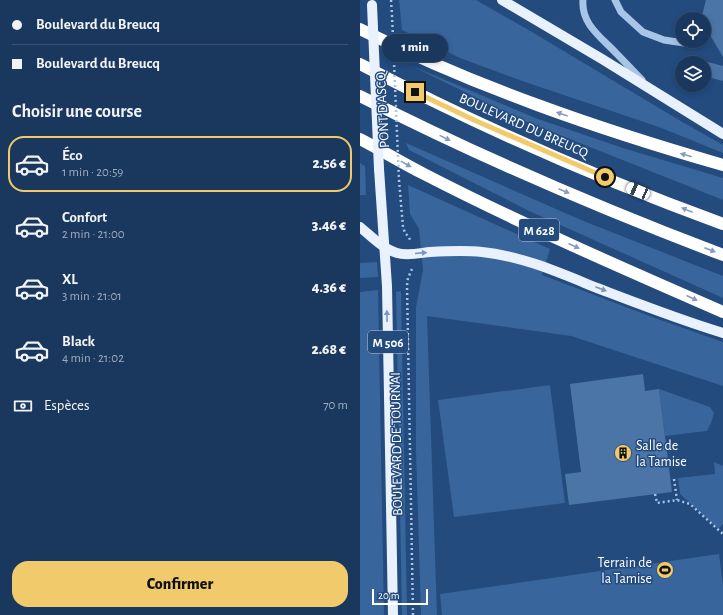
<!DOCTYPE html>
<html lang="fr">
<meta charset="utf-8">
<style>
:root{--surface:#1a385e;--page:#274367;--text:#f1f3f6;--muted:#9facbc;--line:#385273;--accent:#f1ca6c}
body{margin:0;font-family:"Alegreya Sans",sans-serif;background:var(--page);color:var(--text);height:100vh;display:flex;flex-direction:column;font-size:15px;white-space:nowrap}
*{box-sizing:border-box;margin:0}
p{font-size:13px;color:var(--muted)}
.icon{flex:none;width:22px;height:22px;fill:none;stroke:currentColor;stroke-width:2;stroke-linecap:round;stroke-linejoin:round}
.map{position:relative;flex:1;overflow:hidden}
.panel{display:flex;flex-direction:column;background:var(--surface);width:360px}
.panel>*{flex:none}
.top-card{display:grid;align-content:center;height:88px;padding:0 12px;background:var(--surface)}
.tools{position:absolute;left:315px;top:12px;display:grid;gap:8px}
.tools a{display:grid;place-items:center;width:36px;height:36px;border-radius:50%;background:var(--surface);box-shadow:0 2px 6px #0003,0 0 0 1px var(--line);font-size:20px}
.scale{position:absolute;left:12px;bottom:10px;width:56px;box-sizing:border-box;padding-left:4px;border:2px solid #fff;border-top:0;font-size:11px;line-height:14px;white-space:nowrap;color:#fff;-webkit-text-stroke:3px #234b7e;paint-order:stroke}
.end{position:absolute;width:18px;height:18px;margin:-9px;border:5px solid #f1ca6c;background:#111;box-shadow:0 0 0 2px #111}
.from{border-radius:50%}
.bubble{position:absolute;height:28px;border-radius:14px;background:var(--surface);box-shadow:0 2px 6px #0003,0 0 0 1px var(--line);font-size:13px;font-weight:800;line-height:28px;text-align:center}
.car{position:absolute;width:12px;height:24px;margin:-12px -6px;border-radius:5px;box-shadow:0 0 3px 1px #0007;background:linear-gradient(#fff 24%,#345 0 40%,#fff 0 76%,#345 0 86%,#fff 0)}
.top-card b{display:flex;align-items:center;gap:14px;height:38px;font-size:15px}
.top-card b+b{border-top:1px solid var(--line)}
.top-card i{width:10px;height:10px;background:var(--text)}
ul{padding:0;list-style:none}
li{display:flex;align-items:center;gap:12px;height:56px;margin:0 8px 6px;padding:0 4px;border:2px solid transparent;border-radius:16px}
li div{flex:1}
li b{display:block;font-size:15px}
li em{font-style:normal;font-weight:800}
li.selected{border-color:var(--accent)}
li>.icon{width:36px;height:36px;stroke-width:1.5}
h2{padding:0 12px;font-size:18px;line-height:48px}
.pay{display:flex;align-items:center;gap:10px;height:44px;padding:0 12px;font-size:15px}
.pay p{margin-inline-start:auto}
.action{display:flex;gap:8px;margin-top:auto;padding:8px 12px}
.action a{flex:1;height:46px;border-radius:16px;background:var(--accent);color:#111;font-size:16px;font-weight:800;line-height:46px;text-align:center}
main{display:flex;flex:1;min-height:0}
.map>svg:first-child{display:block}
</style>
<main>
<section class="panel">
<div class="top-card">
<b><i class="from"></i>Boulevard du Breucq</b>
<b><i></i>Boulevard du Breucq</b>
</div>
<h2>Choisir une course</h2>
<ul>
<li class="selected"><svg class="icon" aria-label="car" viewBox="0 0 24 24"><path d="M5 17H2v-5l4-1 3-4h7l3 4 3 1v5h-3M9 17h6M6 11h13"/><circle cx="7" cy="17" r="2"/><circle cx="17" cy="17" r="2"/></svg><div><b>Éco</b><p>1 min · 20:59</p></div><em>2.56 €</em></li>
<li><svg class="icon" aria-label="car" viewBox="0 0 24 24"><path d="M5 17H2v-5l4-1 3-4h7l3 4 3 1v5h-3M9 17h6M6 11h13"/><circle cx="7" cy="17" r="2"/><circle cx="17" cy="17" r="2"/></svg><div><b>Confort</b><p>2 min · 21:00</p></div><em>3.46 €</em></li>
<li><svg class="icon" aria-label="car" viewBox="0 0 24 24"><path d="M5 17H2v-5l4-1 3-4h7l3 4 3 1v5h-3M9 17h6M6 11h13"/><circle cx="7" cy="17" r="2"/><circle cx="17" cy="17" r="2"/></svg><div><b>XL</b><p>3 min · 21:01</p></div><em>4.36 €</em></li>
<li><svg class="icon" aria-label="car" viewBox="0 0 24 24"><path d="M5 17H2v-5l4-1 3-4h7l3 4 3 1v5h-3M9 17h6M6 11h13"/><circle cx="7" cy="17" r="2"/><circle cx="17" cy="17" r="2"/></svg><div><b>Black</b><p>4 min · 21:02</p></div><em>2.68 €</em></li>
</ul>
<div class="pay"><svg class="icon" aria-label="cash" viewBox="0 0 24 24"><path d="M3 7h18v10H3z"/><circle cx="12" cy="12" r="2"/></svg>Espèces<p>70 m</p></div>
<div class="action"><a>Confirmer</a></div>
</section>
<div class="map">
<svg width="363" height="615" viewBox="0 0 363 615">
<rect width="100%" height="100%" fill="#234b7e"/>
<!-- green -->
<g fill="#37659c">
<polygon points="39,0 116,0 172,32 324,123 363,145 363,153 299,127 165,82 100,58 42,30"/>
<polygon points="52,66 178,119 263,148 363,178 363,200 157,118"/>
<polygon points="46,143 221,220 363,276 363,298 167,210 49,150"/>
<polygon points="0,163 5,166 6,195 0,195"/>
<polygon points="48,185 190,249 182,275 292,317 363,342 363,386 211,336 67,316 77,615 61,615 56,450 56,307 63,270 59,229 50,214"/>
<polygon points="17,262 18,277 0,278 0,263"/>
<polygon points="18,290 24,615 0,615 0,292"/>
<polygon points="41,291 47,615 42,615 36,292"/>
<polygon points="190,385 205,503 94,517 78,400"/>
<polygon points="299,389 350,407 354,413 351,423 347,431 305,436"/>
<polygon points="354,462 363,466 363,524 358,529 320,494 318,478 355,474"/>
<polygon points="359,554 363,585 363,615 82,615 80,594"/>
</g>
<!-- building -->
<g fill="#4b75a7">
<polygon points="346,0 363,0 363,57 344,25 344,19 341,19"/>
<polygon points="344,61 363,66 363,81 344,76"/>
<polygon points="283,374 285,391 299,389 312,492 209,505 205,474 221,472 210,384"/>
</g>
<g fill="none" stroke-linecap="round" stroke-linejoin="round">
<!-- path -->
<g stroke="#a8c4e6" stroke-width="2.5" stroke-dasharray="2 3" stroke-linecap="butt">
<polyline points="31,0 32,15"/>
<polyline points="39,180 43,227 45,233 49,237 50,240"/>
<polyline points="52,269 48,278 47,285 53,615"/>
<polyline points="314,479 317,500"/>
<polyline points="295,494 297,503 317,500 330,504 363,534"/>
</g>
<!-- minor -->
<g stroke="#a8c4e6" stroke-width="7">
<path d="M223 0C221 24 241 37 256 53 265 62 273 71 282 80"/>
<polyline points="255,0 261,12 283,32 304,40 324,43 337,41"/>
</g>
<!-- major -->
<g stroke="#e9f1fd" stroke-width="10">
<polyline points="142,0 242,59 363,134"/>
<polyline points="19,169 27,286 33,615"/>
<path d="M0 227C11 236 23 249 37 253 47 256 60 253 70 252 87 251 105 250 122 252 162 256 200 273 237 288 279 304 320 320 363 333"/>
</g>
<!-- highway -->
<g stroke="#fff" stroke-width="12">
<path d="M0 29C116 87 238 129 363 165"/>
<path d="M0 64C117 125 239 179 363 224"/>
<path d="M0 96C118 156 239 208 363 255"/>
<path d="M0 139C21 150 42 163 64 174 161 224 262 268 363 312"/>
</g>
<!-- path-bridge -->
<polyline stroke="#a8c4e6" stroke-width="2.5" stroke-dasharray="2 3" stroke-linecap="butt" points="32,15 39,180"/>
<!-- major-bridge -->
<polyline stroke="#e9f1fd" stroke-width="10" points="12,5 19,169"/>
</g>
<!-- one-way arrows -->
<defs><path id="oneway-solid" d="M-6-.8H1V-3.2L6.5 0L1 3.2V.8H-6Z"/></defs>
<g fill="#869cb8">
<use href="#oneway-solid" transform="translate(202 114) rotate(-161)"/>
<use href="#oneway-solid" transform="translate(85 138) rotate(26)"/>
<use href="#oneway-solid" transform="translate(326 155) rotate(-164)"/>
<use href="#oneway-solid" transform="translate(46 164) rotate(29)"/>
<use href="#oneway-solid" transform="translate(204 191) rotate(23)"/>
<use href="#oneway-solid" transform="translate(327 210) rotate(-158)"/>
<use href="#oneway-solid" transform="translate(214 246) rotate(25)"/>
<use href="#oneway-solid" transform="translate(350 250) rotate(21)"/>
<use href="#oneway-solid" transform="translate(332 298) rotate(24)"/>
</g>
<g fill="#7c96b7">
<use href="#oneway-solid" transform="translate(61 253) rotate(-5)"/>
<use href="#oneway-solid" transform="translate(241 289) rotate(21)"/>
<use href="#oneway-solid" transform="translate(27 316) rotate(-91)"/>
</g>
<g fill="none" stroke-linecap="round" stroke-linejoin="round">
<!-- route -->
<polyline stroke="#f1ca6c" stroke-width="5" points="55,92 114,120 245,177"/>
</g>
<!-- icons -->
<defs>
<g id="building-disc" transform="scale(0.9)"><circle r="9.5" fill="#f1ca6c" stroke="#234b7e"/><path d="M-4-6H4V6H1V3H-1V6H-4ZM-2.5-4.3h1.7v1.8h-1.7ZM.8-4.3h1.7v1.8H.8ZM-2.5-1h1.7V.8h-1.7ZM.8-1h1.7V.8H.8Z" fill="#111"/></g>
<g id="stadium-disc" transform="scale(0.9)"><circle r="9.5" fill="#f1ca6c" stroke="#234b7e"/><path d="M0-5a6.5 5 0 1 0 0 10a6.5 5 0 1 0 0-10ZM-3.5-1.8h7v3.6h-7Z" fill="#111"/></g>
</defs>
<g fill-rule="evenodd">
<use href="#building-disc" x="263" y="453"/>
<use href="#stadium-disc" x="305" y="570"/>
</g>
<g text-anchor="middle" stroke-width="3" stroke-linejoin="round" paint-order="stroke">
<!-- shield labels -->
<g fill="#234b7e" stroke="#bdc9d8" stroke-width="1">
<rect x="159" y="219" width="40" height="22" rx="3"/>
<rect x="8" y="331" width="40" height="22" rx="3"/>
</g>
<g font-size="13" font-weight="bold" fill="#fff">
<text x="179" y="235">M 628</text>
<text x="28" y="347">M 506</text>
</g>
<!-- street labels -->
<g font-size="14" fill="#fff" stroke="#234b7e">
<text transform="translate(22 110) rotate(-93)" y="5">PONT D'ASCQ</text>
<text transform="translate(164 125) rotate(24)" y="5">BOULEVARD DU BREUCQ</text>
<text transform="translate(36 444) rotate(-91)" y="5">BOULEVARD DE TOURNAI</text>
</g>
<!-- poi labels -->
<g font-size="14" fill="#fff" stroke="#234b7e" text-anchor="start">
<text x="276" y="450">Salle de<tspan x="276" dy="16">la Tamise</tspan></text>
<text x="292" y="567" text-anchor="end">Terrain de<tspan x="292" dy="16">la Tamise</tspan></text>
</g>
</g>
</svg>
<div class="tools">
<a><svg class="icon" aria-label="locate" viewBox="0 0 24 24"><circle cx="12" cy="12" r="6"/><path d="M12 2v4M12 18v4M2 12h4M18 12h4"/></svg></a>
<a><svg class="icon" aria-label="layers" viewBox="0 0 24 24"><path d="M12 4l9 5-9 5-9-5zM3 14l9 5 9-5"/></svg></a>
</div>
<div class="scale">20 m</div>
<i class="end from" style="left:245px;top:177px"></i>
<i class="end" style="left:55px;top:92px"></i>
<div class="bubble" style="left:22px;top:34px;width:66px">1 min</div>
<i class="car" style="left:278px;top:191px;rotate:293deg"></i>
</div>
</main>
